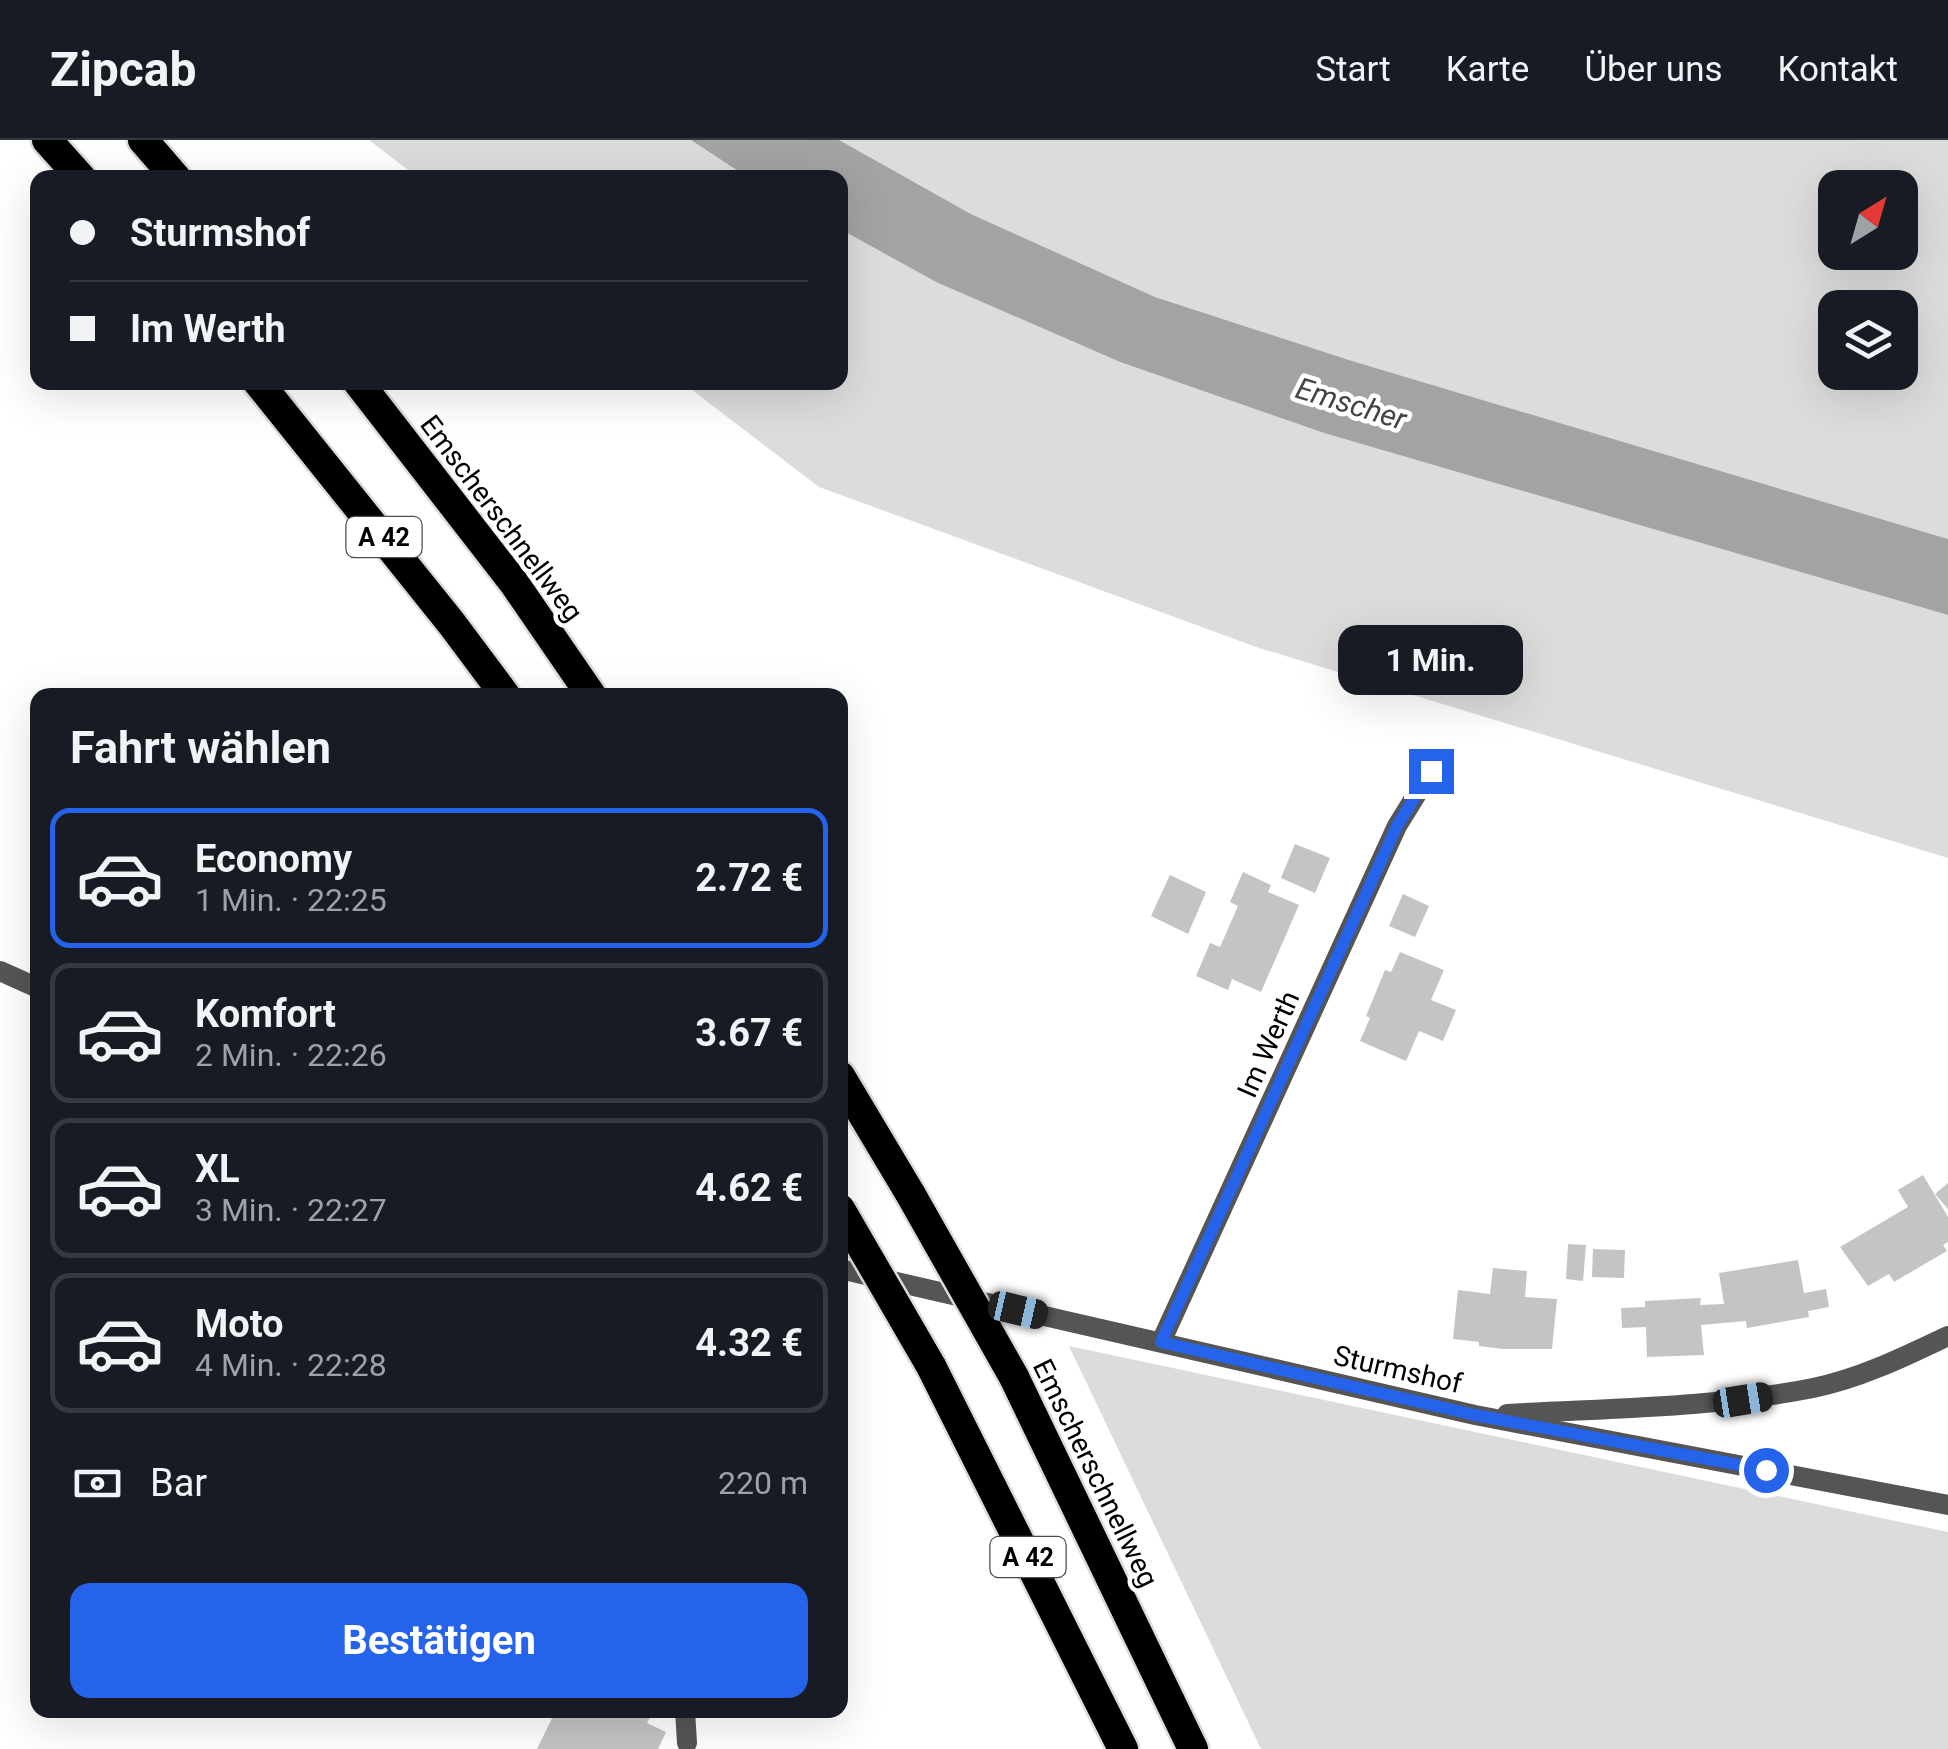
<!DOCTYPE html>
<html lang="de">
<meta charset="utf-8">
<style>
:root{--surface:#171b24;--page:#20242c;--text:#f1f3f6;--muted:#9ea1a6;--line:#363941;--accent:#2563eb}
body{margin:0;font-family:Roboto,sans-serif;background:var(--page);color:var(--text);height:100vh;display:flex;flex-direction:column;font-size:38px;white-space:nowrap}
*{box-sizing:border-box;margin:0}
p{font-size:32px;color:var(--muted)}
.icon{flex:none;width:55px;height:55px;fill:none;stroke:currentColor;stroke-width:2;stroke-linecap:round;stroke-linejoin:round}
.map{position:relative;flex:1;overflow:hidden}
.drawer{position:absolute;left:30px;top:548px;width:818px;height:1030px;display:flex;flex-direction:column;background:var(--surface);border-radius:20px;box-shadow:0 10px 40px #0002}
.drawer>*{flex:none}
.hud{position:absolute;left:30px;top:30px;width:818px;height:220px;border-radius:20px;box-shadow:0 10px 40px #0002;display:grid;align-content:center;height:220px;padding:0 40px;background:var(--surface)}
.needle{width:65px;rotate:37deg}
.fabs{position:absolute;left:1818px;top:30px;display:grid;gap:20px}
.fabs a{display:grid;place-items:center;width:100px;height:100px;border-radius:20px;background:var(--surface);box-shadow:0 10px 40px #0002;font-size:50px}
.end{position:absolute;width:45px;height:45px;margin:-22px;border:12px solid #2563eb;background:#fff;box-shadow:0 0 0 5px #fff}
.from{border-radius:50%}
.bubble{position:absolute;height:70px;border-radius:20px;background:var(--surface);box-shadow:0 10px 40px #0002;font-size:32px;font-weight:700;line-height:70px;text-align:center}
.car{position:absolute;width:30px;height:60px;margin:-30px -15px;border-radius:12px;box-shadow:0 0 8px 2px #0007;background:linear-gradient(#222 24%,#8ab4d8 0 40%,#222 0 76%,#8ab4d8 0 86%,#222 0)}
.hud b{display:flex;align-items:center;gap:35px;height:95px;font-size:38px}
.hud b+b{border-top:2px solid var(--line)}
.hud i{width:25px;height:25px;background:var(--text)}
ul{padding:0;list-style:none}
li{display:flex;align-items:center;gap:30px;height:140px;margin:0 20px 15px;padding:0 20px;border:5px solid var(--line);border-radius:20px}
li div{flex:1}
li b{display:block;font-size:38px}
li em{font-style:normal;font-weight:700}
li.current{border-color:var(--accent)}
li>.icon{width:90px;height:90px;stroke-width:1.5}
h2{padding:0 40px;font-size:45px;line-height:120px}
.pay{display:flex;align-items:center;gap:25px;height:110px;padding:0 40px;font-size:38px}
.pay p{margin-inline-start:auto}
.button{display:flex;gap:20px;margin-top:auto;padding:20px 40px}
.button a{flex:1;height:115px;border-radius:20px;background:var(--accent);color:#fff;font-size:40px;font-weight:700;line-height:115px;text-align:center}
header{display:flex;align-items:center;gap:60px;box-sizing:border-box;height:140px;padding:0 50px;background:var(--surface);border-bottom:2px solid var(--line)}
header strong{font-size:48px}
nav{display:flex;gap:55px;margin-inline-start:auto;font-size:35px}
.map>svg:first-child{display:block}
</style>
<header>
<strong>Zipcab</strong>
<nav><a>Start</a><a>Karte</a><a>Über uns</a><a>Kontakt</a></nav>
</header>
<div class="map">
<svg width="1948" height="1609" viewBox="0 0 1948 1609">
<rect width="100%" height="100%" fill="#fff"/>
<!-- green -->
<g fill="#dcdcdc" fill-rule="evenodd">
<polygon points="369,0 691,0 747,37 417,37"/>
<path d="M839 0H1948V399L1349 220 1155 157 971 74ZM1835 48H1900V112H1835ZM1835 168H1900V232H1835Z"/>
<polygon points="840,89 936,142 1120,222 1324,293 1948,475 1948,718 1259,508 819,347 683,243 840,242"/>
<polygon points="1069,1206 1948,1392 1948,1609 1261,1609"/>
</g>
<!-- water -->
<polygon fill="#a3a3a3" points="691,0 839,0 971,74 1155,157 1349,220 1948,399 1948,475 1324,293 1120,222 936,142 840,89 840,38 747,37"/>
<!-- building -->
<g fill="#c4c4c4">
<polygon points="1295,704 1330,718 1315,753 1281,738"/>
<polygon points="1243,732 1271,745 1268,752 1299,765 1261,852 1232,839 1228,850 1196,836 1210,803 1220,807 1238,766 1230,762"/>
<polygon points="1170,735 1206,752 1188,794 1151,776"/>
<polygon points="1403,754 1429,766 1415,797 1389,786"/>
<polygon points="1400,812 1444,830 1431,860 1456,870 1443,901 1419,891 1406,921 1360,901 1370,878 1366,876 1385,830 1391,832"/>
<polygon points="1923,1035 1948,1077 1948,1102 1943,1105 1947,1111 1894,1142 1889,1134 1868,1146 1840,1107 1908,1067 1898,1050"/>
<polygon points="1948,1043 1948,1069 1935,1054"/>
<polygon points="1568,1104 1586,1105 1583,1141 1566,1139"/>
<polygon points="1593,1109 1625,1110 1624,1138 1592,1137"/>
<polygon points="1798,1120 1804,1153 1826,1149 1829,1167 1808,1171 1809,1177 1747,1188 1746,1181 1701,1185 1704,1215 1647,1217 1646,1187 1622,1188 1621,1168 1645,1167 1645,1161 1701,1158 1700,1165 1724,1164 1719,1133"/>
<polygon points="1493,1128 1527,1131 1525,1157 1557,1159 1552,1209 1503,1209 1479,1206 1479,1202 1453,1199 1458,1150 1490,1154"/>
<polygon points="556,1570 654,1570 647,1583 666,1592 658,1609 537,1609"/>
</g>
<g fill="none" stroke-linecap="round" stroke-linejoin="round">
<!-- highway casing -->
<g stroke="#dbdbdb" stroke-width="35">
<g id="highway">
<polyline points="47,0 81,38"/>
<polyline points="143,0 176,38"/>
<polyline points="258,242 452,484 505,555"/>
<polyline points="358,242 514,443 591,555"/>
<polyline points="840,936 911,1055"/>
<polyline points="931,1226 1123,1609"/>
<polyline points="1014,1237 1193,1609"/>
</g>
</g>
<!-- lane -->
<g stroke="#555" stroke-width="20">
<polyline points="0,831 38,848"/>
<polyline points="685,1570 687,1603"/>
</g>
<!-- street -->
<g stroke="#555" stroke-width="20">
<polyline points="840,1129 1475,1275 1948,1365"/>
<polyline points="1161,1202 1397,686 1431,631"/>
<path d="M1507 1274C1609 1268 1713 1268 1813 1248 1859 1239 1906 1216 1948 1196"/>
</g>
<!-- highway -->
<use href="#highway" stroke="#000" stroke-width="30"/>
<!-- highway-bridge casing -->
<g stroke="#dbdbdb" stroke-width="35" stroke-linecap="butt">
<g id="highway-bridge">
<polyline points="911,1055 1014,1237"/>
<polyline points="840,1069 931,1226"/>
</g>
</g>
<!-- highway-bridge -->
<use href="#highway-bridge" stroke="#000" stroke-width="30"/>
</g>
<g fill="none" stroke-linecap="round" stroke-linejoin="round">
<!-- route -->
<polyline stroke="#2563eb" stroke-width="12" points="1431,631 1397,686 1161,1202 1475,1275 1766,1330"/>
</g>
<g text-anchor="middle" stroke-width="9" stroke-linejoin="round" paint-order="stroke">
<!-- shield labels -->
<g fill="#fff" stroke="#4c4c4c" stroke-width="2.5">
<rect x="346.5" y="377" width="75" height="40" rx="8"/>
<rect x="990.5" y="1397" width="75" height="40" rx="8"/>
</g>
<g font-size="25" font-weight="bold" fill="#000">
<text x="384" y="406">A 42</text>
<text x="1028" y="1426">A 42</text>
</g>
<!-- street labels -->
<g font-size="28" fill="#000" stroke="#fff">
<text transform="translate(502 378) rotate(53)" y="10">Emscherschnellweg</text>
<text transform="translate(1268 904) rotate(-66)" y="10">Im Werth</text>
<text transform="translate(1398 1229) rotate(13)" y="10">Sturmshof</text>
<text transform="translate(1096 1333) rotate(64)" y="10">Emscherschnellweg</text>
</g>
<!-- water labels -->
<g font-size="30" font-style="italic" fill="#444" stroke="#fff">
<text transform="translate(1351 264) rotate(17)" y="10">Emscher</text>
</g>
</g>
</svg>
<div class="fabs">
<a><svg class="needle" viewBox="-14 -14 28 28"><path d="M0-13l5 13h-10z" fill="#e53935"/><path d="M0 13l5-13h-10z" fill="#9ea1a6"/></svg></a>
<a><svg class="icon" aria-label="layers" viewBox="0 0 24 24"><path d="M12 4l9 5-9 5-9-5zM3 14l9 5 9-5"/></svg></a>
</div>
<i class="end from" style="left:1766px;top:1330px"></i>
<i class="end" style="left:1431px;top:631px"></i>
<div class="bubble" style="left:1338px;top:485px;width:185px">1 Min.</div>
<i class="car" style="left:1018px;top:1170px;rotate:103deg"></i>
<i class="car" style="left:1743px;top:1260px;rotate:81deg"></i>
<div class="hud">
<b><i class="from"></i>Sturmshof</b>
<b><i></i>Im Werth</b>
</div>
<section class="drawer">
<h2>Fahrt wählen</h2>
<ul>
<li class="current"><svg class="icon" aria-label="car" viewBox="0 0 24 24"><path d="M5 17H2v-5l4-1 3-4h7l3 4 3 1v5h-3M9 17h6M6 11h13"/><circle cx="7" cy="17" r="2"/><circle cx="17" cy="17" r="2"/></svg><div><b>Economy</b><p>1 Min. · 22:25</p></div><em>2.72 €</em></li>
<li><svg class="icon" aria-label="car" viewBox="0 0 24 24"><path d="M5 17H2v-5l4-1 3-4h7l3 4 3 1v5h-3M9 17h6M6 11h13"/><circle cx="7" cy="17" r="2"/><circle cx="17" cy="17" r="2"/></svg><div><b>Komfort</b><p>2 Min. · 22:26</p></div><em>3.67 €</em></li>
<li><svg class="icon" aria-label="car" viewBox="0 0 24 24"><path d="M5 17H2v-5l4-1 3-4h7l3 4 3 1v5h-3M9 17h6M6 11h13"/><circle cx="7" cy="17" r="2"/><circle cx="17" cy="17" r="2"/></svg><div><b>XL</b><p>3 Min. · 22:27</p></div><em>4.62 €</em></li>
<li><svg class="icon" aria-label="car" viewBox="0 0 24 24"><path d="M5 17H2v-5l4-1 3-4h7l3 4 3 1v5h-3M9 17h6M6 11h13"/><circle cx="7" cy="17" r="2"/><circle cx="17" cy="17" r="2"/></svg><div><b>Moto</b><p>4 Min. · 22:28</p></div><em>4.32 €</em></li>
</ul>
<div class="pay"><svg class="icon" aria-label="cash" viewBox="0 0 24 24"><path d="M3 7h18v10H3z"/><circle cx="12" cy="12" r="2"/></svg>Bar<p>220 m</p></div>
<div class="button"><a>Bestätigen</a></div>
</section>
</div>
